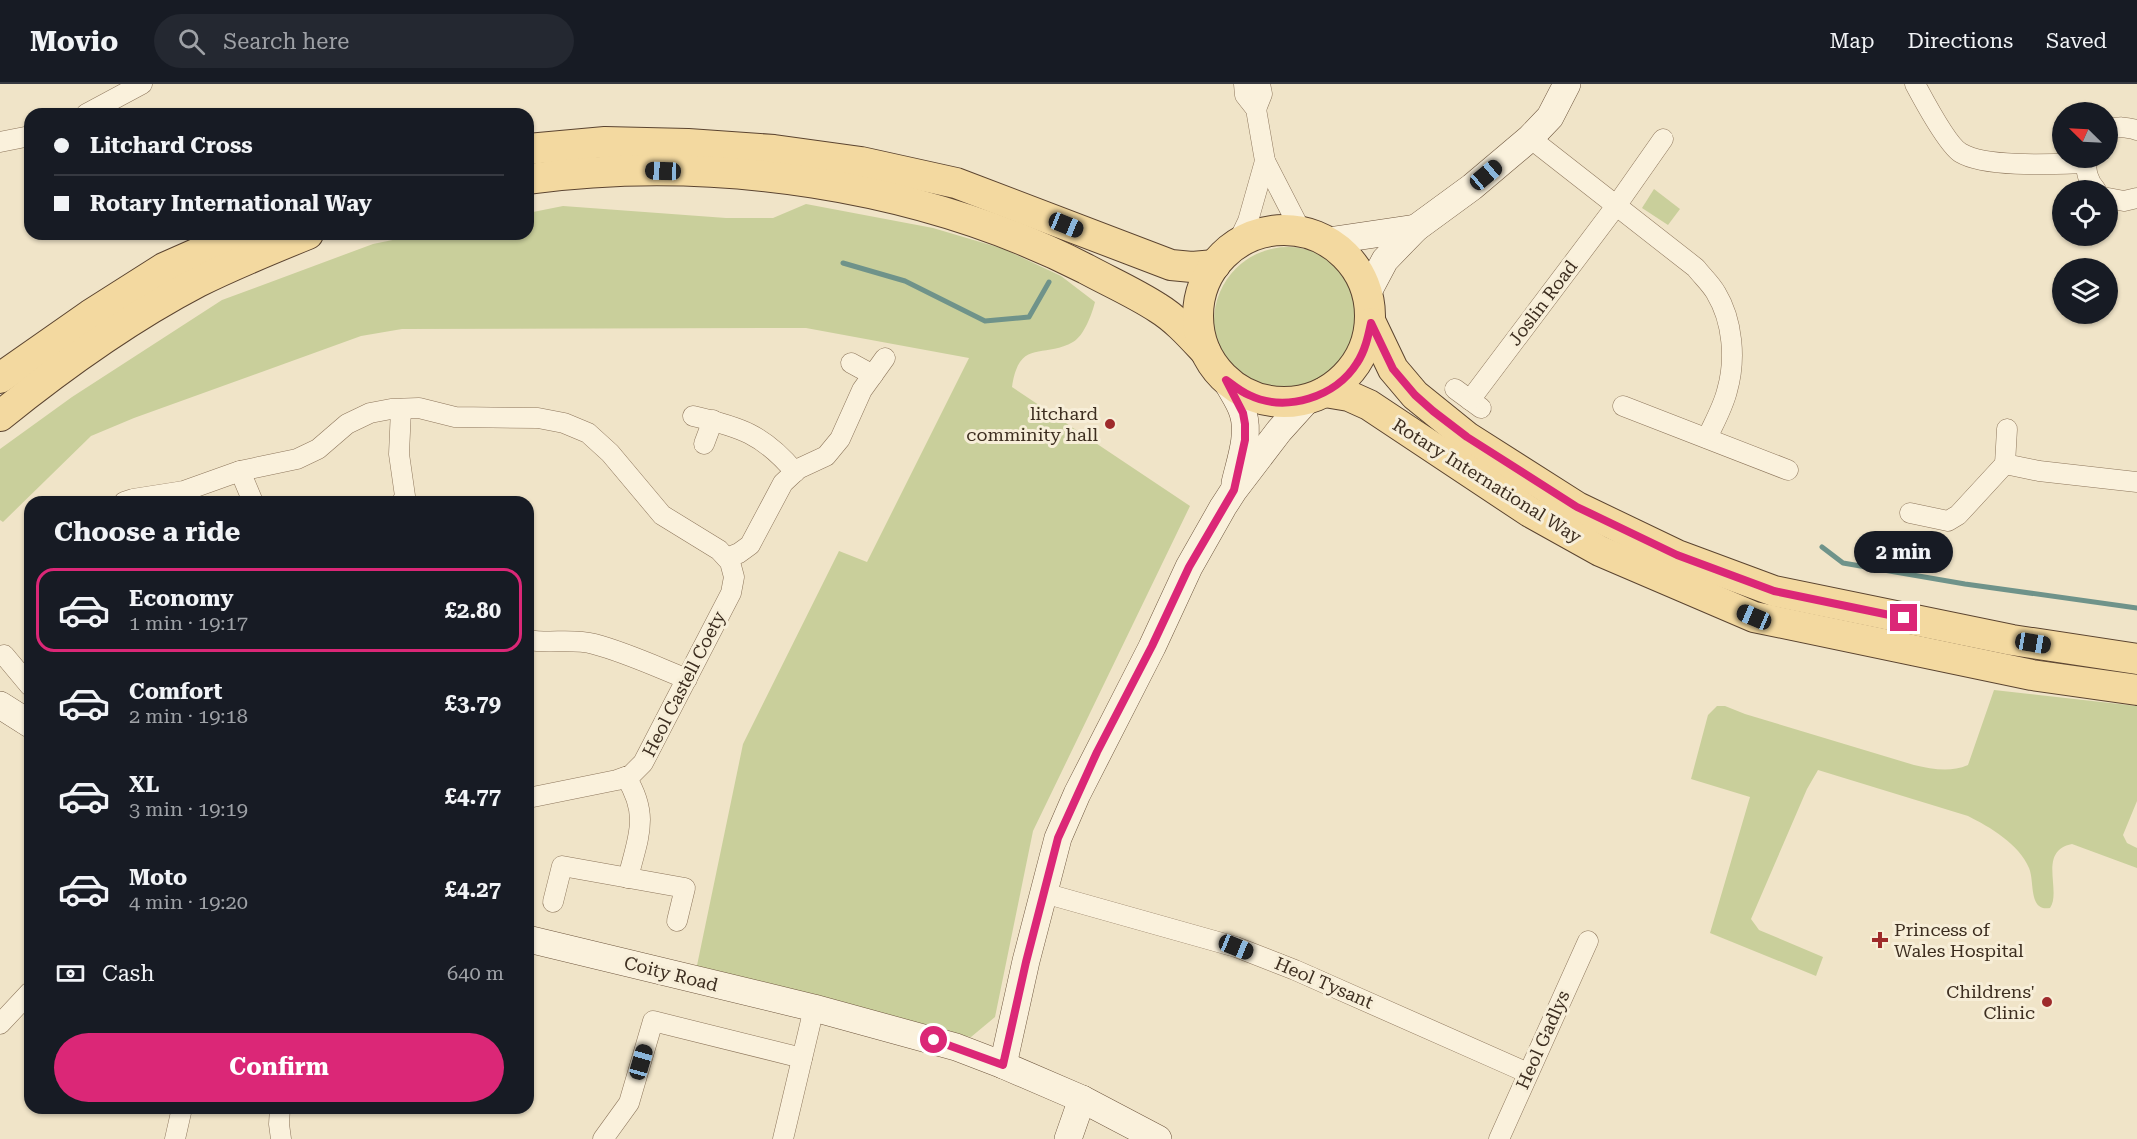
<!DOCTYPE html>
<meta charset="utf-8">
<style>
:root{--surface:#171b24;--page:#242831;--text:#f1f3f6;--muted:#9ea1a6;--line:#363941;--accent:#db2777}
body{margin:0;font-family:"Roboto Serif",serif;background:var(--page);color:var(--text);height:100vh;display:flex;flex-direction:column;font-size:22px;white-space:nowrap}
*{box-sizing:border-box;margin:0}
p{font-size:20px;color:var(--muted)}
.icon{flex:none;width:33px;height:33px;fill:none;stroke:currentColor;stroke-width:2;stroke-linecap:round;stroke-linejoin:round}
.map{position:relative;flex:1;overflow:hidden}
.details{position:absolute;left:24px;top:412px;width:510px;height:618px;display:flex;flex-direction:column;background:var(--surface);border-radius:18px;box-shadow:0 2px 4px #0004}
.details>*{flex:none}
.hud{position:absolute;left:24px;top:24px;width:510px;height:132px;border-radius:18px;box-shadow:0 2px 4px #0004;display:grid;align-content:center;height:132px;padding:0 30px;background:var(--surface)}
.needle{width:39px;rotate:294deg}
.controls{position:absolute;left:2052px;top:18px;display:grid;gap:12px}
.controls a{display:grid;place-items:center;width:66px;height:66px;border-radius:50%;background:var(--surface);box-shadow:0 2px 4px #0004;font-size:30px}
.end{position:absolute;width:27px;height:27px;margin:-14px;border:8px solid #db2777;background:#fff;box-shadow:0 0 0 3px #fff}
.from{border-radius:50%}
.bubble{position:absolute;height:42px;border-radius:21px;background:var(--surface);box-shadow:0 2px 4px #0004;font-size:20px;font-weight:700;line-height:42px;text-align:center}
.car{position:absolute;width:18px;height:36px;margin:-18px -9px;border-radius:8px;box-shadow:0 0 4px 2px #0007;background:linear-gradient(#222 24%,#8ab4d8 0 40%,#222 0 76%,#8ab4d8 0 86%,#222 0)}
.hud b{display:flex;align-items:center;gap:21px;height:57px;font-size:22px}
.hud b+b{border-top:2px solid var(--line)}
.hud i{width:15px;height:15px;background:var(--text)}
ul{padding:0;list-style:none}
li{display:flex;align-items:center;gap:18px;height:84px;margin:0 12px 9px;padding:0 18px;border:3px solid transparent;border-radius:18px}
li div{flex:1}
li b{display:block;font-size:22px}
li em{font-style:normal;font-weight:700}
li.active{border-color:var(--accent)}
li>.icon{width:54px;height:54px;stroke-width:1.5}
h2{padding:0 30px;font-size:27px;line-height:72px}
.pay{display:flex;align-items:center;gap:15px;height:66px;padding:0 30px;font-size:22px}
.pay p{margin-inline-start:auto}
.button{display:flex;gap:12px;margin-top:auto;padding:12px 30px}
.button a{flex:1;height:69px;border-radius:36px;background:var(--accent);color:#fff;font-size:24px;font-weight:700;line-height:69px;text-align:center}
header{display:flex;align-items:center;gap:36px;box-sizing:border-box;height:84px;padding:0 30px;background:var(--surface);border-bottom:2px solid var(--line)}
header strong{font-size:28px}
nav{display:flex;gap:33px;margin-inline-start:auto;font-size:21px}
.search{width:420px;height:54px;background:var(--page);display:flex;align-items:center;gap:15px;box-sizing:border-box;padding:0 21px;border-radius:33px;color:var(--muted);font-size:22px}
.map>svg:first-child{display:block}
</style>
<header>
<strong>Movio</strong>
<div class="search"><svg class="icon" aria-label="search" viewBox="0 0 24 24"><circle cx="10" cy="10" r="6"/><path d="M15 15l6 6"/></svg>Search here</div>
<nav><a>Map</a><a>Directions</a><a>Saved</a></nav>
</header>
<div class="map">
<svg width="2137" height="1055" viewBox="0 0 2137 1055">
<rect width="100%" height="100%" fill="#f0e4c8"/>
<!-- green -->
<g fill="#c9cf9b">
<polygon points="1654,105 1680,125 1668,141 1642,124"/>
<path d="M806 120 933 144 1004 165 1061 192 1095 218C1092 230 1084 252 1073 258 1043 275 1019 254 1012 303L1190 422 1033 747 995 933 971 953 814 924 694 896 743 660 839 467 867 478 969 274 806 244 402 245 361 252 134 334 91 352 3 438 0 436V365L72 313 222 216 373 160 422 150H528V129L563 122 726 134H773Z"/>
<circle cx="1288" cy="237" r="74"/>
<path d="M1994 606 2137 622V717L2123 751 2127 759 2137 764V784L2072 760C2037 767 2062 807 2050 824 2028 828 2035 798 2029 784 2019 760 1990 743 1968 732L1818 686 1807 705 1751 835 1759 846 1823 873 1816 892 1710 849 1750 713 1691 695 1708 631 1717 622H1725L1745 630 1914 681C1933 685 1949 689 1968 681Z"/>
</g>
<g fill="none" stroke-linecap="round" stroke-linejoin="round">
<!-- stream -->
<g stroke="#6f938a" stroke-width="5">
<polyline points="843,179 905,197 985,237 1029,233 1049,198"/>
<polyline points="1822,463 1843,479 1965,500 2137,524"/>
</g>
<!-- street casing -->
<g stroke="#8d765c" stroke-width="21">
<g id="street">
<polyline points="1244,0 1245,11 1256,25 1265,77 1301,147"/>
<path d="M1915 0C1923 15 1948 62 1961 69 1986 84 2056 80 2086 79"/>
<polyline points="1256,25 1262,10 1260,0"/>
<polyline points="86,30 142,0"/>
<path d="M2108 46C2118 42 2126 43 2137 46"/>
<path d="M1530 54 1696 184C1702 192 1711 200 1716 209 1733 237 1736 276 1727 307 1723 323 1714 339 1707 354"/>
<polyline points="0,58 30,52"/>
<path d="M2086 74C2086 87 2087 96 2096 106"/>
<polyline points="2108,114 2124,117 2137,114"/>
<polyline points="1237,160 1248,137 1265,77"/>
<polyline points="851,279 873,291"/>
<polyline points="1455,305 1481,324"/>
<polyline points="1470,316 1616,122 1663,55"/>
<polyline points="1623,322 1788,386"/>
<polyline points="401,325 399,370 405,412 402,418"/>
<path d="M693 332C740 343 763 350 795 388"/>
<polyline points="704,360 713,336"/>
<polyline points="2005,380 2007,345"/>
<polyline points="240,387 297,375 318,365 347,340 370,329 391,325 419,324 455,333 538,334 564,339 588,349 610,369 662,431 719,466 730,478 734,493 731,509 643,679 631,691 617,696 528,714"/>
<polyline points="124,418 133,415 184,407 240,387 253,418"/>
<polyline points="1910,429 1948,437 1958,431 2005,380 2039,387 2137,398"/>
<polyline points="727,474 739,469 750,461 783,399 798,385 826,372 840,355 862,306 885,274"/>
<path d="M528 556C550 560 572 554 594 560 625 568 657 583 687 595"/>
<polyline points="4,571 30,602"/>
<path d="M626 693C650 732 638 753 628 794"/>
<polyline points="1044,809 1236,863 1295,886 1528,989"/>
<polyline points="553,818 562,782 685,804 677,837"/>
<polyline points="0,940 30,908"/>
<polyline points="280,1024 279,1040 281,1055"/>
<polyline points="175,1055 182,1024"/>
<polyline points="603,1055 629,1019 653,937 802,974"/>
<polyline points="783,1055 814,924"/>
<polyline points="1499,1055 1588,857"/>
</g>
</g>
<!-- secondary casing -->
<g stroke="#6f573f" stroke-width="28">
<g id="secondary">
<polyline points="1328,157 1416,144"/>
<polyline points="1368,208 1385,176 1416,144 1472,103 1530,54 1550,33 1567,0"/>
<path d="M1226 296C1231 306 1240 318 1243 329 1250 351 1240 377 1235 399"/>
<polyline points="0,621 30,640"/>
<polyline points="528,855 814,924 956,963 1003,981 1082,1015 1158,1055"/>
<polyline points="1003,981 1026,877 1058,754 1077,710 1152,563 1189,483 1223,423 1234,406 1279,347 1307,316"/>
<polyline points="1068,1055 1082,1015"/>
</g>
</g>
<!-- primary casing -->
<g stroke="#5b4430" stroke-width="32">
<g id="primary">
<polyline points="528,65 605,58 688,60 774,66 861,78 956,99 1171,181 1192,183 1215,181"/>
<path d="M528 95C712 70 920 100 1086 185 1110 198 1135 209 1158 224 1176 235 1191 252 1205 267"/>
<circle cx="1284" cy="232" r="86"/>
<polyline points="1371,239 1393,285 1415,311 1467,353 1577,423 1677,471 1774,507 2012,556 2137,575"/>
<polyline points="0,294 90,231 164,184 241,150"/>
<polyline points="1325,308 1349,312 1369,321 1530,428 1600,467 1754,533 2032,591 2137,606"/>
<path d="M0 332C62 282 127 235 198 198 234 180 271 165 308 150"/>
</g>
</g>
<!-- street -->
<use href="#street" stroke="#faf1dc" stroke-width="20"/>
<!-- secondary -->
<use href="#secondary" stroke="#faf1dc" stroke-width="27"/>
<!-- primary -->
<use href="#primary" stroke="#f3d9a0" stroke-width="30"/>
</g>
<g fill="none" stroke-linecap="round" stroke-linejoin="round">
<!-- route -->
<path stroke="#db2777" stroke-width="8" d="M934 956 1003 981 1026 878 1058 754 1097 668 1152 562 1189 483 1234 406 1245 356V340L1243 329 1226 296C1233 301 1241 308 1249 311 1286 329 1336 313 1357 279 1365 267 1368 253 1371 239L1393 285 1415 311 1433 327 1467 353 1577 423 1677 471 1774 507 1904 534"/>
</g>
<!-- markers -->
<g fill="#9e2a2b" stroke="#f7eed8" stroke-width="2">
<circle cx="1110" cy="340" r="6"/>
<path d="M1877 847h6v6h6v6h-6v6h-6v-6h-6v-6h6z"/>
<circle cx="2047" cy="918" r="6"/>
</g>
<g text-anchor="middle" stroke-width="6" stroke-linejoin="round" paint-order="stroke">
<!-- street labels -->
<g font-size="18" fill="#3d2e20" stroke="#f7eed8">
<text transform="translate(1543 219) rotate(-53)" y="6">Joslin Road</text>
<text transform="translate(1487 397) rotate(32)" y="6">Rotary International Way</text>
<text transform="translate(684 600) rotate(-63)" y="6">Heol Castell Coety</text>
<text transform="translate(671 890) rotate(14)" y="6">Coity Road</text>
<text transform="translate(1324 899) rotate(23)" y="6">Heol Tysant</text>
<text transform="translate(1543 956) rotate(-66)" y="6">Heol Gadlys</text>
</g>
<!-- poi labels -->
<g font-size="18" fill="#3d2e20" stroke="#f7eed8" text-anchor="end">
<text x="1098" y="336">litchard<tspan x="1098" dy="21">comminity hall</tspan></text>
<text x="1894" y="852" text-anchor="start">Princess of<tspan x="1894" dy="21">Wales Hospital</tspan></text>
<text x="2035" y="914">Childrens'<tspan x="2035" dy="21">Clinic</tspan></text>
</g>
</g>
</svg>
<div class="controls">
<a><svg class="needle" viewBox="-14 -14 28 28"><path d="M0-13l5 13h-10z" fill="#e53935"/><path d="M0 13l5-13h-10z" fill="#9ea1a6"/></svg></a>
<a><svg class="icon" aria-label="locate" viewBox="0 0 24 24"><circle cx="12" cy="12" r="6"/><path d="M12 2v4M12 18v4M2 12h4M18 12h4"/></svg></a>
<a><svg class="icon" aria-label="layers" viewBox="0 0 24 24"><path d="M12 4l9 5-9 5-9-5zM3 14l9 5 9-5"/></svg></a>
</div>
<i class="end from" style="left:934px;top:956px"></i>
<i class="end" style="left:1904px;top:534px"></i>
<div class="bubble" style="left:1854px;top:447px;width:99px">2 min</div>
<i class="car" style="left:663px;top:87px;rotate:272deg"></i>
<i class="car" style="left:1486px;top:91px;rotate:50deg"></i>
<i class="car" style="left:1066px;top:141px;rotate:112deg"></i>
<i class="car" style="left:1754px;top:533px;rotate:293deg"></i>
<i class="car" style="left:2033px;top:559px;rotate:99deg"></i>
<i class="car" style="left:1236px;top:863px;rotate:112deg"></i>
<i class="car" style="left:641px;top:978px;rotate:16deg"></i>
<div class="hud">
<b><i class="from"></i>Litchard Cross</b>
<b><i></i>Rotary International Way</b>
</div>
<section class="details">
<h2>Choose a ride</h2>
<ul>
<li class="active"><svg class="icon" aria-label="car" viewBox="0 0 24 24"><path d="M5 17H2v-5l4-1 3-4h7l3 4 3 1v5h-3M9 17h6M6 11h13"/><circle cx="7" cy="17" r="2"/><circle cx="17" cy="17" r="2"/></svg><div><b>Economy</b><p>1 min · 19:17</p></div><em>£2.80</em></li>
<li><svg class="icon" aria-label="car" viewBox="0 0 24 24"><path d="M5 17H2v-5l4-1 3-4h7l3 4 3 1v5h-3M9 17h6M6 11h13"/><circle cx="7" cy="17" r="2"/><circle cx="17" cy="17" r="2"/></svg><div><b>Comfort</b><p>2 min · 19:18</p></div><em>£3.79</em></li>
<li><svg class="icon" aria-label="car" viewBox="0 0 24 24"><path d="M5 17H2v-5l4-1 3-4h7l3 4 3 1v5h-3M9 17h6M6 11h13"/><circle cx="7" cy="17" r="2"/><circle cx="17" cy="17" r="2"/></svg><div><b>XL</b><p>3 min · 19:19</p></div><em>£4.77</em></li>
<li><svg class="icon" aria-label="car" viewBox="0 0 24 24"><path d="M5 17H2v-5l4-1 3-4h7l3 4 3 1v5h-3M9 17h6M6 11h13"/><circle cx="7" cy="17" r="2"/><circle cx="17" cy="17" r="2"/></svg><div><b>Moto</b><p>4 min · 19:20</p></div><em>£4.27</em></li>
</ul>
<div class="pay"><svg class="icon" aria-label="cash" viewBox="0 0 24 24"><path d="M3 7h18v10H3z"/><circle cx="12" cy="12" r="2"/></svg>Cash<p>640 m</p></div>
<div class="button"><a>Confirm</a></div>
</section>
</div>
